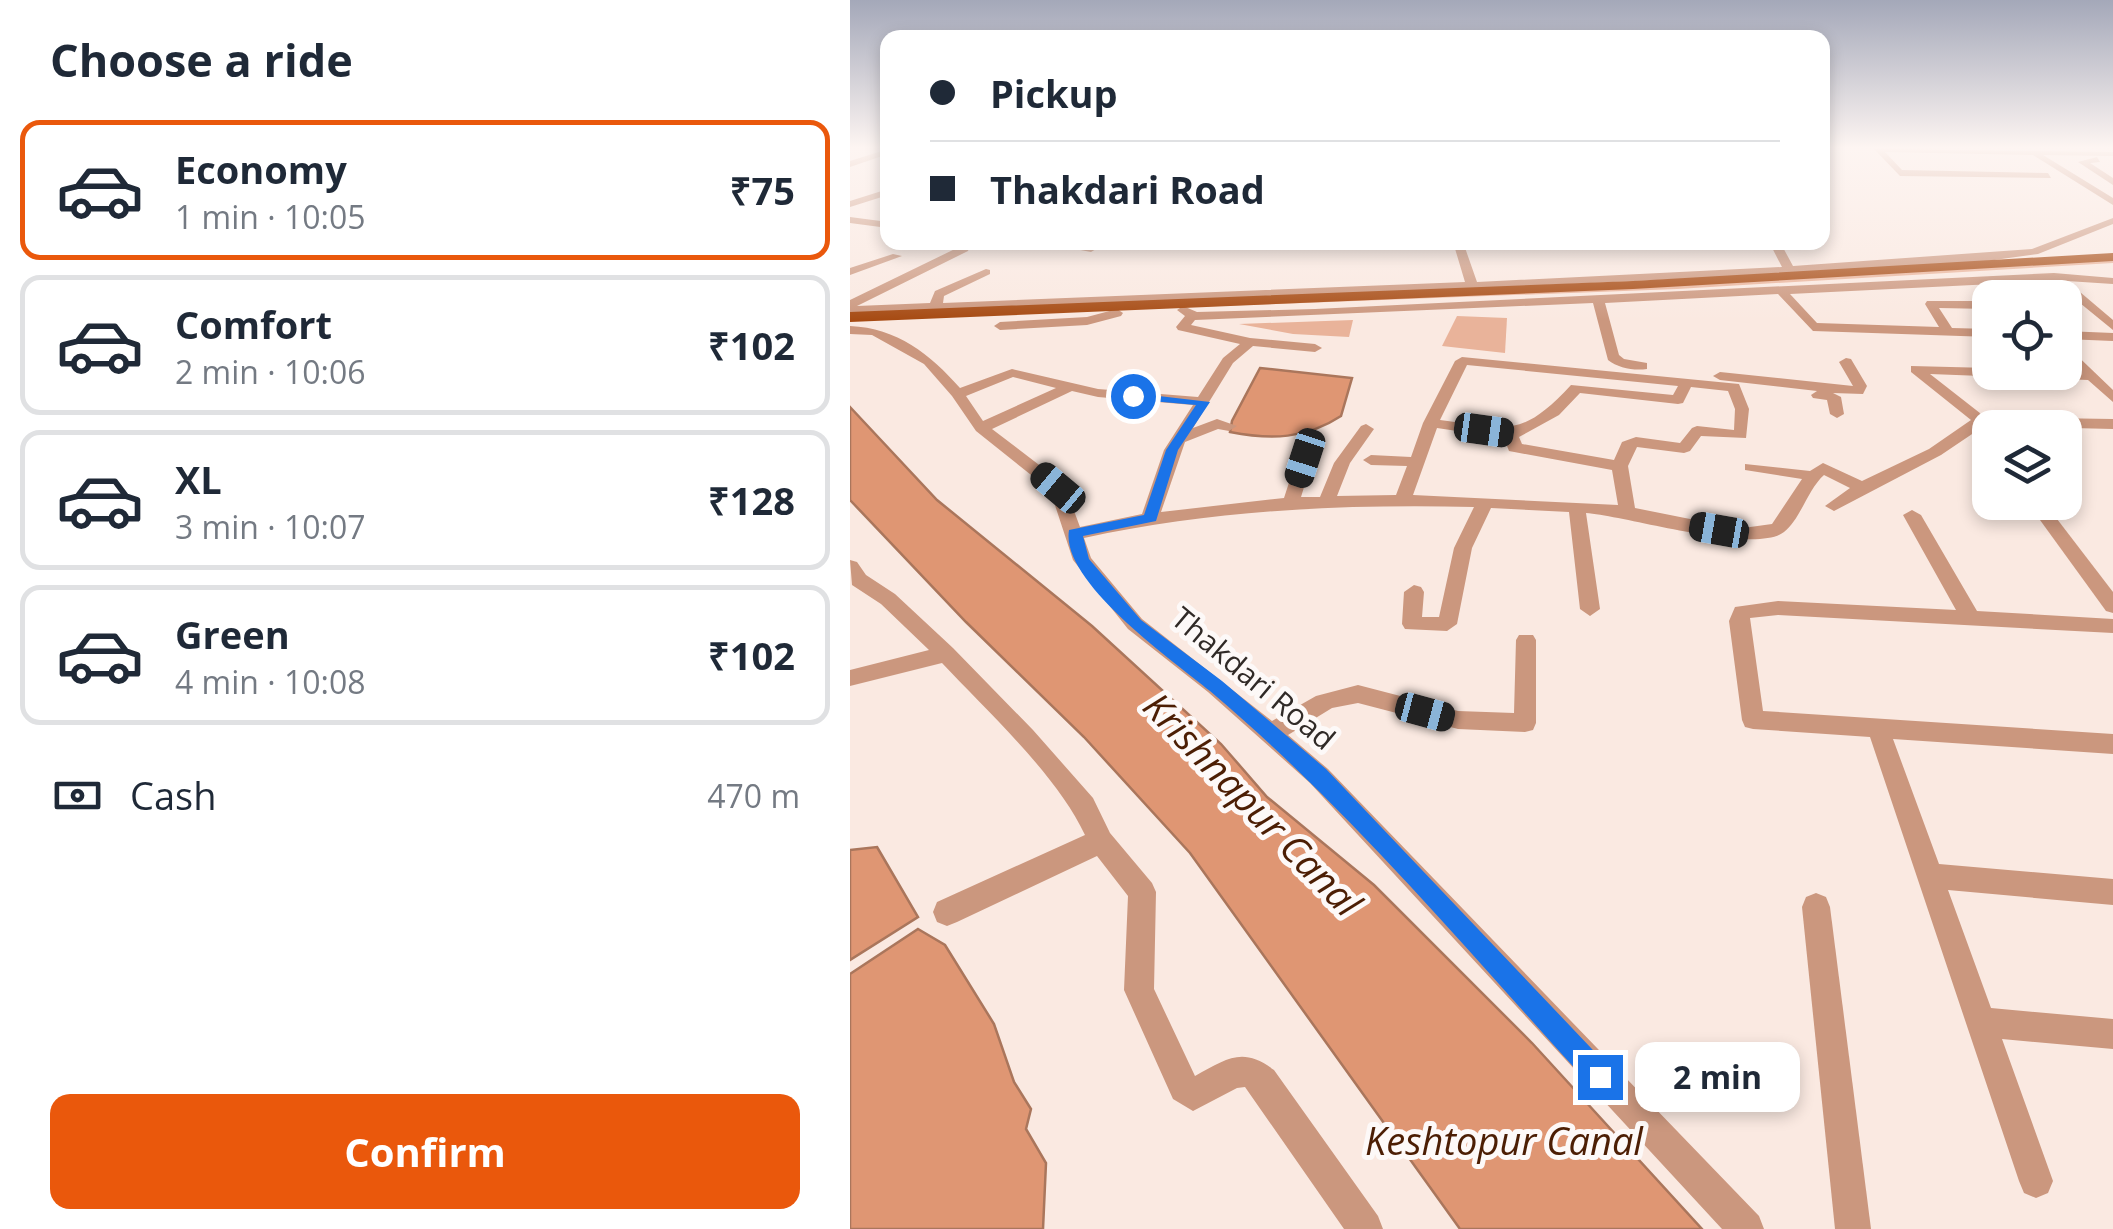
<!DOCTYPE html>
<meta charset="utf-8">
<style>
:root{--surface:#fff;--page:#f2f2f3;--text:#1f2937;--muted:#747a83;--line:#e0e1e3;--accent:#ea580c}
body{margin:0;font-family:"Open Sans",sans-serif;background:var(--page);color:var(--text);height:100vh;display:flex;flex-direction:column;font-size:38px;white-space:nowrap}
*{box-sizing:border-box;margin:0}
p{font-size:32px;color:var(--muted)}
.icon{flex:none;width:55px;height:55px;fill:none;stroke:currentColor;stroke-width:2;stroke-linecap:round;stroke-linejoin:round}
.map{position:relative;flex:1;overflow:hidden}
.panel{display:flex;flex-direction:column;background:var(--surface);width:850px}
.panel>*{flex:none}
.top-card{position:absolute;left:30px;top:30px;width:950px;height:220px;border-radius:20px;box-shadow:0 5px 15px #0003;display:grid;align-content:center;height:220px;padding:0 50px;background:var(--surface)}
.controls{position:absolute;left:1122px;top:280px;display:grid;gap:20px}
.controls a{display:grid;place-items:center;width:110px;height:110px;border-radius:20px;background:var(--surface);box-shadow:0 5px 15px #0003;font-size:50px}
.end{position:absolute;width:45px;height:45px;margin:-22px;border:12px solid #1a73e8;background:#fff;box-shadow:0 0 0 5px #fff}
.from{border-radius:50%}
.bubble{position:absolute;height:70px;border-radius:20px;background:var(--surface);box-shadow:0 5px 15px #0003;font-size:32px;font-weight:700;line-height:70px;text-align:center}
.car{position:absolute;width:30px;height:60px;margin:-30px -15px;border-radius:12px;box-shadow:0 0 8px 2px #0007;background:linear-gradient(#222 24%,#8ab4d8 0 40%,#222 0 76%,#8ab4d8 0 86%,#222 0)}
.top-card b{display:flex;align-items:center;gap:35px;height:95px;font-size:38px}
.top-card b+b{border-top:2px solid var(--line)}
.top-card i{width:25px;height:25px;background:var(--text)}
ul{padding:0;list-style:none}
li{display:flex;align-items:center;gap:30px;height:140px;margin:0 20px 15px;padding:0 30px;border:5px solid var(--line);border-radius:20px}
li div{flex:1}
li b{display:block;font-size:38px}
li em{font-style:normal;font-weight:700}
li.current{border-color:var(--accent)}
li>.icon{width:90px;height:90px;stroke-width:1.5}
h2{padding:0 50px;font-size:45px;line-height:120px}
.pay{display:flex;align-items:center;gap:25px;height:110px;padding:0 50px;font-size:38px}
.pay p{margin-inline-start:auto}
.cta{display:flex;gap:20px;margin-top:auto;padding:20px 50px}
.cta a{flex:1;height:115px;border-radius:20px;background:var(--accent);color:#fff;font-size:40px;font-weight:700;line-height:115px;text-align:center}
main{display:flex;flex:1;min-height:0}
.map>svg:first-child{display:block}
</style>
<main>
<section class="panel">
<h2>Choose a ride</h2>
<ul>
<li class="current"><svg class="icon" aria-label="car" viewBox="0 0 24 24"><path d="M5 17H2v-5l4-1 3-4h7l3 4 3 1v5h-3M9 17h6M6 11h13"/><circle cx="7" cy="17" r="2"/><circle cx="17" cy="17" r="2"/></svg><div><b>Economy</b><p>1 min · 10:05</p></div><em>₹75</em></li>
<li><svg class="icon" aria-label="car" viewBox="0 0 24 24"><path d="M5 17H2v-5l4-1 3-4h7l3 4 3 1v5h-3M9 17h6M6 11h13"/><circle cx="7" cy="17" r="2"/><circle cx="17" cy="17" r="2"/></svg><div><b>Comfort</b><p>2 min · 10:06</p></div><em>₹102</em></li>
<li><svg class="icon" aria-label="car" viewBox="0 0 24 24"><path d="M5 17H2v-5l4-1 3-4h7l3 4 3 1v5h-3M9 17h6M6 11h13"/><circle cx="7" cy="17" r="2"/><circle cx="17" cy="17" r="2"/></svg><div><b>XL</b><p>3 min · 10:07</p></div><em>₹128</em></li>
<li><svg class="icon" aria-label="car" viewBox="0 0 24 24"><path d="M5 17H2v-5l4-1 3-4h7l3 4 3 1v5h-3M9 17h6M6 11h13"/><circle cx="7" cy="17" r="2"/><circle cx="17" cy="17" r="2"/></svg><div><b>Green</b><p>4 min · 10:08</p></div><em>₹102</em></li>
</ul>
<div class="pay"><svg class="icon" aria-label="cash" viewBox="0 0 24 24"><path d="M3 7h18v10H3z"/><circle cx="12" cy="12" r="2"/></svg>Cash<p>470 m</p></div>
<div class="cta"><a>Confirm</a></div>
</section>
<div class="map">
<svg width="1263" height="1229" viewBox="0 0 1263 1229">
<rect width="100%" height="100%" fill="#fae9e1"/>
<!-- green -->
<g fill="#e9b39a">
<polygon points="1263,259 1263,263 827,289 289,309"/>
<polygon points="607,316 657,318 655,353 592,346"/>
<polygon points="503,320 499,337 443,334 389,324"/>
</g>
<!-- water -->
<g fill="#df9673" stroke="#aa765c" stroke-width="2.5">
<path d="M410 368 502 378 491 416C456 439 421 440 380 432L382 421Z"/>
<polygon points="0,407 87,500 242,626 371,744 417,797 524,885 682,1043 852,1229 610,1229 340,853 234,737 116,622 0,500"/>
<polygon points="27,847 68,917 0,960 0,850"/>
<polygon points="68,929 95,945 144,1024 164,1082 181,1109 176,1129 196,1163 193,1229 0,1229 0,974"/>
</g>
<g fill="none" stroke-linecap="round" stroke-linejoin="round">
<!-- minor -->
<g fill="#cb977e" fill-rule="evenodd">
<polygon points="38,149 38,154 0,167 0,161"/>
<polygon points="1024,149 1263,152 1263,156 1193,155 1263,198 1263,205 1183,155 1035,152 1052,170 1198,173 1201,178 1050,176"/>
<polygon points="1247,157 1250,162 1240,163 1263,178 1263,185 1228,162"/>
<polygon points="38,189 38,195 0,207 0,201"/>
<polygon points="0,217 38,222 38,228 0,223"/>
<polygon points="1263,218 1263,224 1188,254 1137,261 940,274 629,288 628,293 624,295 617,289 0,314 0,300 109,247 111,242 121,242 118,251 7,306 80,303 85,291 136,269 140,270 140,274 94,296 93,303 615,282 603,242 613,242 627,282 932,267 919,242 930,242 943,266 1182,249"/>
<polygon points="188,242 218,242 246,249 241,252"/>
<polygon points="43,254 52,256 0,275 0,268"/>
<path d="M1204 273 1263 278V284L1217 281 1263 320V330L1203 281 940 294 967 323 1089 327 1075 304 1077 301H1140V309L1089 308 1102 328 1140 329V337L963 331 928 294 755 303 769 355 774 359 797 363V369C784 371 768 368 758 360L743 303 345 320 341 325 400 338 465 344 472 348 465 352 403 346 383 363 343 428 367 419 387 426 379 431 368 429 335 442 311 512 434 498 447 458 455 453 463 458 451 497H470L484 463 511 426 516 424 524 429 500 463 487 496 546 495 557 466 521 465 513 460 521 455 561 457 573 423 605 361 612 357 889 384 899 409 896 438 851 436 840 451 834 453 787 447 778 466 785 508 870 525 893 528 922 524 952 479 895 470V464L960 471 973 463 1012 481 1079 449 1121 420 1061 372V366L1140 368V372L1230 371 1215 356V344L1263 390V402L1238 380 1080 374 1135 417 1263 419V429L1134 426 1091 455 984 511 975 506 1000 488 974 475C958 489 950 520 934 532 905 555 777 516 736 513L750 609 740 616 730 609 719 512 641 508 622 548 607 624 597 631 555 629 552 624 554 592 564 585 571 587 574 592 572 617H589L604 548 624 507C492 504 363 510 234 538L241 558 292 619 422 721 466 696 508 685 608 711 664 713 666 640 669 635H683L686 640V723L683 730 675 732 608 729 508 703 482 708 438 735 478 769 909 1216 914 1229H872L460 783 358 692 278 629 223 560 200 490 126 431 102 396 74 364 22 335 0 334V326C47 328 80 354 110 388L162 369 248 389 348 397 373 358 390 344 328 330 326 327 335 316 327 310 333 306 347 312 465 309ZM617 365 828 386 823 395 721 385C671 439 657 429 590 420ZM163 377 206 388 133 421 116 396ZM841 387 878 391 885 409 884 430 847 426 842 428 830 443 786 437 772 442 764 460 672 444 669 437 709 415 730 393 828 404 833 403ZM222 391 248 397 343 405 314 450 292 514 230 527 214 484 142 429ZM587 428 654 438 659 451 762 470 768 505 563 495Z"/>
<polygon points="267,309 273,313 271,316 237,325 150,330 144,326 150,322 237,317"/>
<polygon points="1215,331 1263,333 1263,341 1215,339"/>
<polygon points="996,358 1001,359 1017,386 1013,394 983,393 991,397 994,414 987,418 980,414 977,400 963,398 961,395 967,391 870,380 863,376 870,372 1003,386 989,362"/>
<polygon points="1177,502 1194,502 1263,592 1263,613 1256,611"/>
<polygon points="1062,510 1071,515 1127,611 1263,619 1263,633 928,615 900,618 913,711 1263,734 1263,754 1043,739 1089,864 1263,879 1263,905 1098,890 1141,1008 1263,1019 1263,1049 1152,1039 1203,1181 1198,1193 1186,1198 1174,1193 1169,1181 1020,737 903,729 895,727 892,720 879,621 885,607 928,601 1106,610 1053,515"/>
<path d="M0 560 7 562 16 575 45 594 103 648 183 730 243 798 260 833 302 883 306 892 304 989 345 1076C377 1059 392 1046 424 1070L528 1216 533 1229H494L395 1087 387 1088 343 1111 323 1099 274 990 278 896 247 856 107 922 97 926 87 922 83 912 87 902 235 835C207 775 138 712 92 663L0 686V670L79 650 31 604 2 585Z"/>
<polygon points="966,893 976,897 980,907 1021,1229 985,1229 952,907 956,897"/>
</g>
<!-- major -->
<polygon fill="#a64a12" fill-rule="evenodd" points="1263,253 1263,261 783,289 0,322 0,312 783,281"/>
</g>
<!-- sky -->
<linearGradient id="sky" x2="0" y2="1"><stop stop-color="#a4a8b9"/><stop offset="0.46" stop-color="#fdf5f2"/><stop offset="1" stop-color="#fdf5f2" stop-opacity="0"/></linearGradient>
<rect width="1263" height="321" fill="url(#sky)"/>
<!-- route -->
<path fill="#1a73e8" d="M283 393 360 402 328 450 306 521 233 536 239 559 291 620 372 681 476 769 760 1068 763 1077 760 1086 750 1090 741 1086C618 952 500 809 360 691 324 661 210 582 219 530L294 515 316 450 346 405 279 399Z"/>
<g text-anchor="middle" stroke-width="10" stroke-linejoin="round" paint-order="stroke">
<!-- street labels -->
<g font-size="30" fill="#302a27" stroke="#fdf9f8">
<text transform="translate(403 679) rotate(40)" y="10">Thakdari Road</text>
</g>
<!-- near-water labels -->
<g font-size="38" font-style="italic" fill="#4c1e04" stroke="#fdf9f8">
<text transform="translate(402 805) rotate(46)" y="13">Krishnapur Canal</text>
<text x="654" y="1155">Keshtopur Canal</text>
</g>
</g>
</svg>
<div class="controls">
<a><svg class="icon" aria-label="locate" viewBox="0 0 24 24"><circle cx="12" cy="12" r="6"/><path d="M12 2v4M12 18v4M2 12h4M18 12h4"/></svg></a>
<a><svg class="icon" aria-label="layers" viewBox="0 0 24 24"><path d="M12 4l9 5-9 5-9-5zM3 14l9 5 9-5"/></svg></a>
</div>
<i class="end from" style="left:283px;top:396px"></i>
<i class="end" style="left:750px;top:1077px"></i>
<div class="bubble" style="left:785px;top:1042px;width:165px">2 min</div>
<i class="car" style="left:634px;top:430px;rotate:98deg"></i>
<i class="car" style="left:455px;top:458px;rotate:198deg"></i>
<i class="car" style="left:208px;top:488px;rotate:310deg"></i>
<i class="car" style="left:869px;top:530px;rotate:280deg"></i>
<i class="car" style="left:575px;top:712px;rotate:105deg"></i>
<div class="top-card">
<b><i class="from"></i>Pickup</b>
<b><i></i>Thakdari Road</b>
</div>
</div>
</main>
